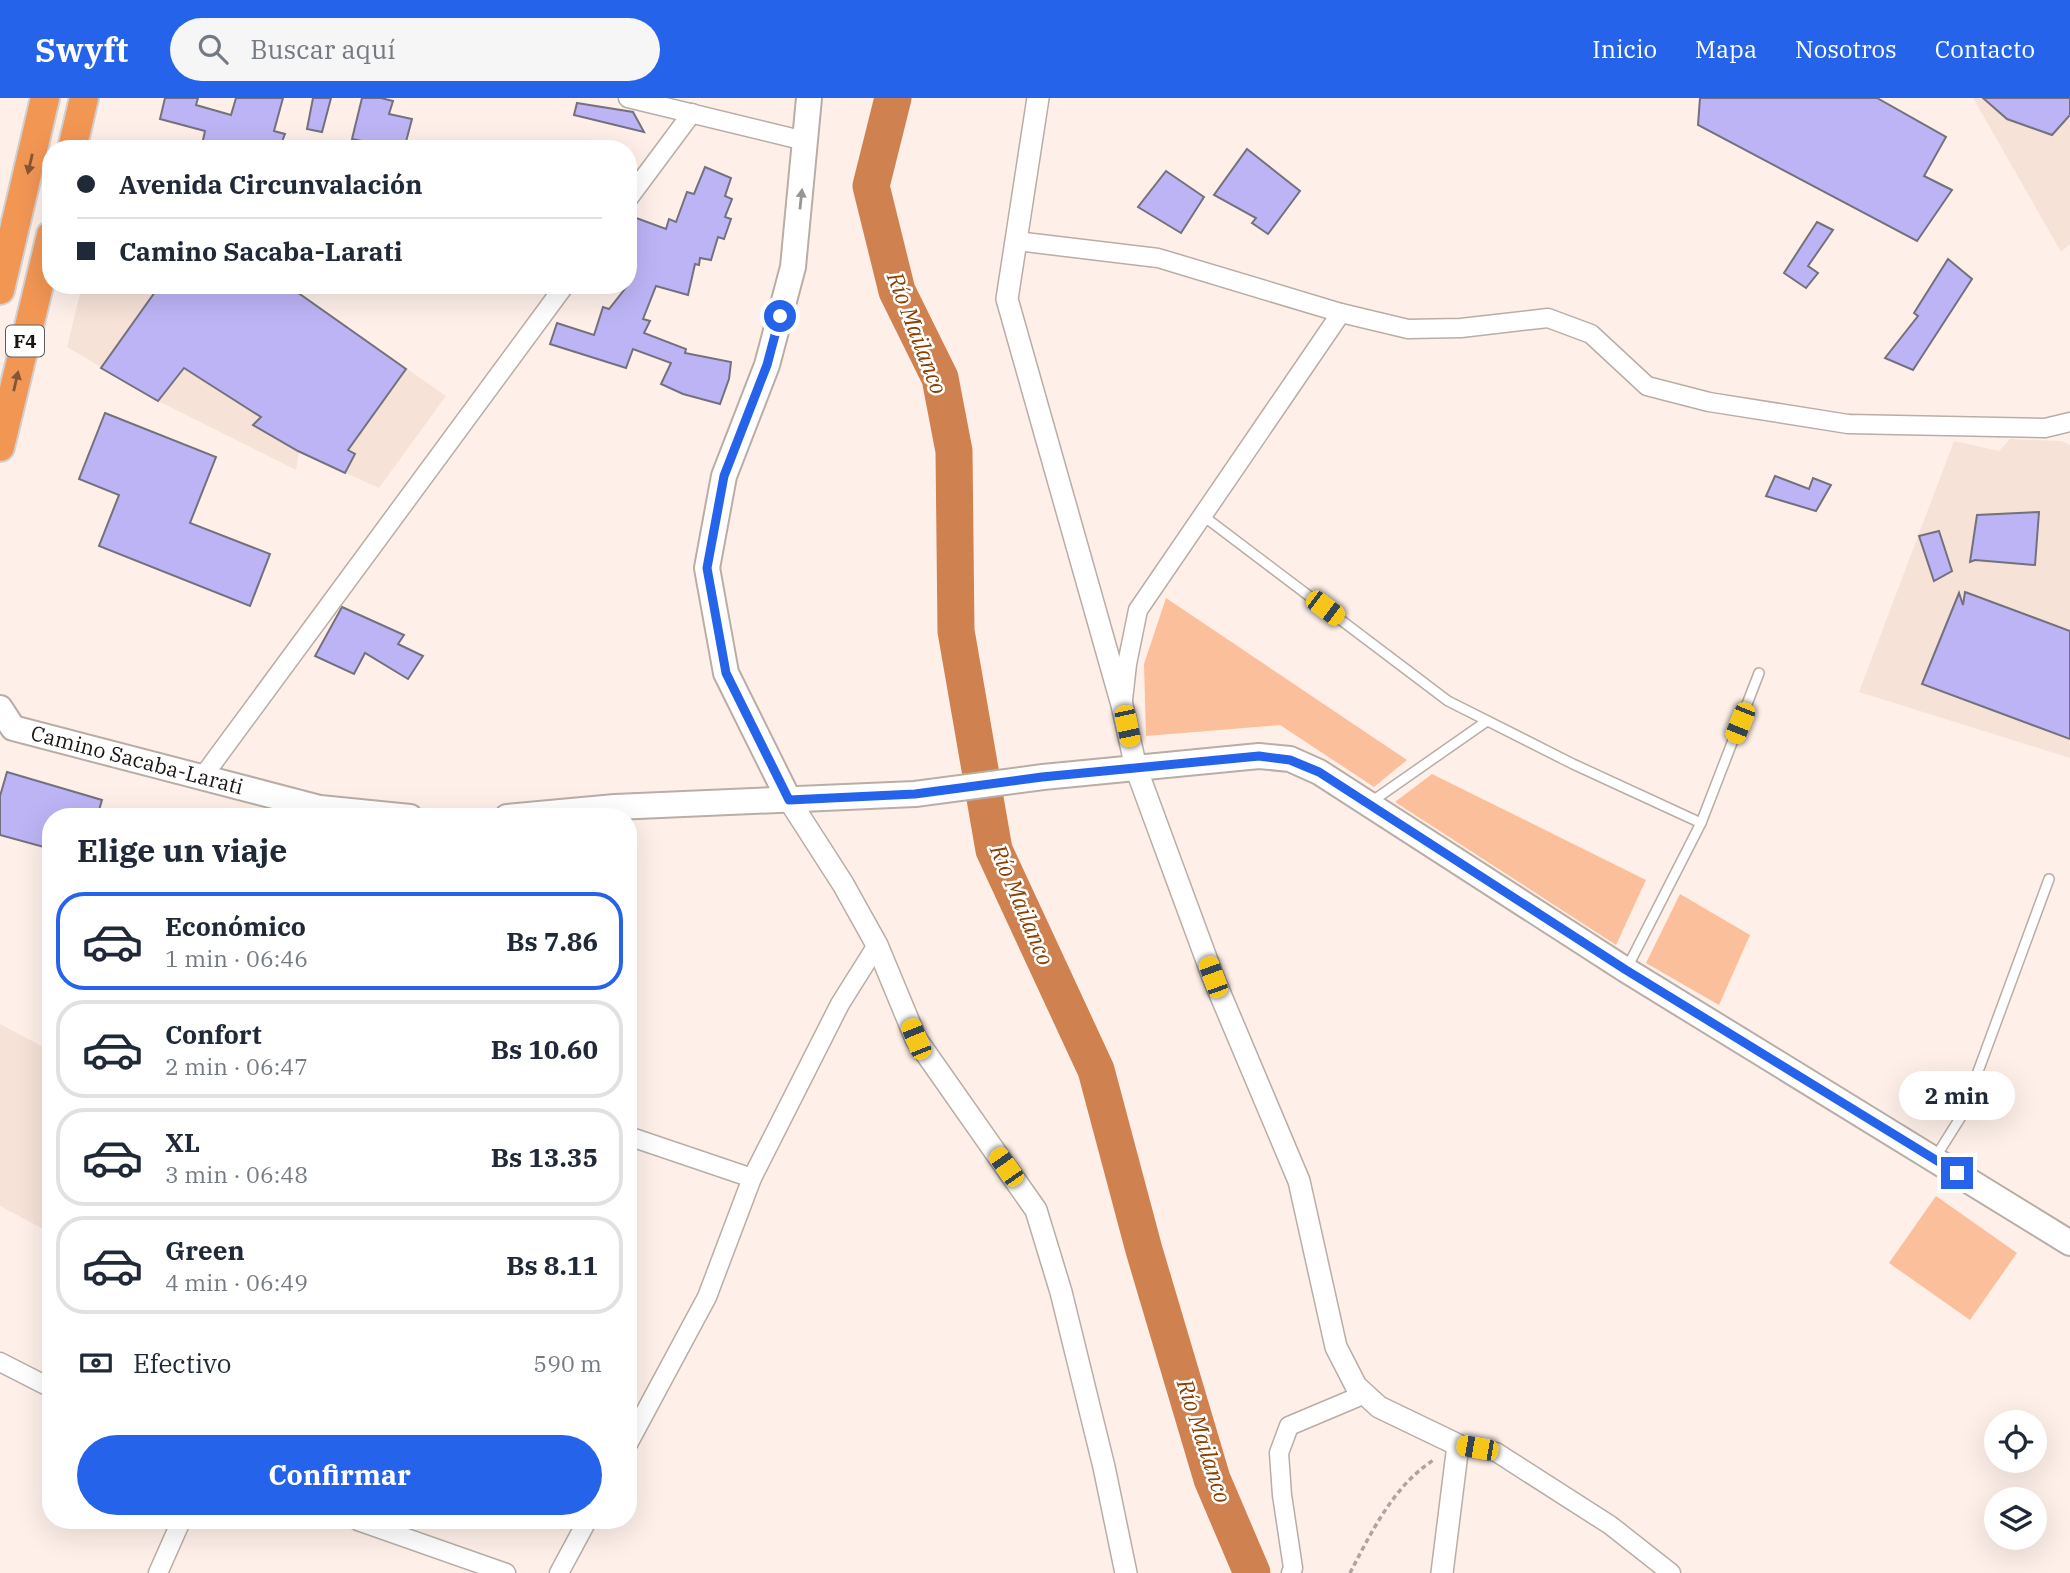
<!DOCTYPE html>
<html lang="es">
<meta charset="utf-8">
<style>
:root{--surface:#fff;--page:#f6f6f7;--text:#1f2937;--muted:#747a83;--line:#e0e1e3;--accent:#2563eb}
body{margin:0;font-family:"IBM Plex Serif",serif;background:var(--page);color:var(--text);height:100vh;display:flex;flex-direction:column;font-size:26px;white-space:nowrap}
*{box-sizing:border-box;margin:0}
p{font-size:23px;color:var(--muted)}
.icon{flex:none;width:38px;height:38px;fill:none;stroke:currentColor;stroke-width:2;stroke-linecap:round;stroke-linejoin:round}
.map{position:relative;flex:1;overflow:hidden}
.drawer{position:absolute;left:42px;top:710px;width:595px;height:721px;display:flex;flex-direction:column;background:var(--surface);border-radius:28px;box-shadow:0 7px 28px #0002}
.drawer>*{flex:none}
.top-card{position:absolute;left:42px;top:42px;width:595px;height:154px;border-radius:28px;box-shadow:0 7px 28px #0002;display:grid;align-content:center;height:154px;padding:0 35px;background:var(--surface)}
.fabs{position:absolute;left:1984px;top:1312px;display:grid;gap:14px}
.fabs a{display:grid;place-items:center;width:63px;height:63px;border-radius:50%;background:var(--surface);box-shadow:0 7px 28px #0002;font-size:35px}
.end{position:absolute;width:32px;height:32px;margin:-16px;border:9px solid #2563eb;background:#fff;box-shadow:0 0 0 4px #fff}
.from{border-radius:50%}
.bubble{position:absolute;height:49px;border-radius:24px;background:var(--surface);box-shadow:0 7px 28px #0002;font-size:23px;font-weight:800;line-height:49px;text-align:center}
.car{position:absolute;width:21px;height:42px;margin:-21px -10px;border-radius:9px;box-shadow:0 0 5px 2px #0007;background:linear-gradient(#f5c518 24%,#345 0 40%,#f5c518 0 76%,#345 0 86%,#f5c518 0)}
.top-card b{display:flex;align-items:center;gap:24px;height:66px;font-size:26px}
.top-card b+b{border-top:2px solid var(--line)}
.top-card i{width:18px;height:18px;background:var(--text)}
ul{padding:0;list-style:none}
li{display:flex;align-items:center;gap:21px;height:98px;margin:0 14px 10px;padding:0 21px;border:4px solid var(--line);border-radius:28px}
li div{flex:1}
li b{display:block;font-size:26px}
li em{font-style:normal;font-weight:800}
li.current{border-color:var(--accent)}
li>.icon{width:63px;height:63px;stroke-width:1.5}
h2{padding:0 35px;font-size:32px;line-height:84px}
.pay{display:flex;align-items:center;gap:18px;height:77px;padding:0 35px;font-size:26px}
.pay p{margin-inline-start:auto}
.primary-button{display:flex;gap:14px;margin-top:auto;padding:14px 35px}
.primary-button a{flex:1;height:80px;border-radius:42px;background:var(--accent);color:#fff;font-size:28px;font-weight:800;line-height:80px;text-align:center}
header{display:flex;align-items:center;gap:42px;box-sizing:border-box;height:98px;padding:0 35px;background:var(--accent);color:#fff}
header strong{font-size:33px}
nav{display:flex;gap:38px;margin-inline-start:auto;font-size:24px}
.search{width:490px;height:63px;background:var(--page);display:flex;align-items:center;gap:18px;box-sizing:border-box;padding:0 24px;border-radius:38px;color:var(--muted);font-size:26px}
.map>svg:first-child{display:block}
</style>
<header>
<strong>Swyft</strong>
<div class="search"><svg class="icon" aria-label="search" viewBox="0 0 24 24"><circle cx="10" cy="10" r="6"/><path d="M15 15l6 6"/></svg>Buscar aquí</div>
<nav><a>Inicio</a><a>Mapa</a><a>Nosotros</a><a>Contacto</a></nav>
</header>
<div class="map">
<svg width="2070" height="1475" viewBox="0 0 2070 1475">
<rect width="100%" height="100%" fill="#fef0e9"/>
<!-- built -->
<g fill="#f6e2d7">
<polygon points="1973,0 2070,0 2070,146 2061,154"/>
<polygon points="82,187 287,187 446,298 379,390 299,354 296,372 158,303 67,249"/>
<polygon points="2010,341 2062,343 2070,347 2070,660 1859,594 1954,343 1999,353"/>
<polygon points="0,926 51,953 51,1135 0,1108"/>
</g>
<!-- green -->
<g fill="#fcbf9b">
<polygon points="1166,500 1407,662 1374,689 1280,627 1146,638 1144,566"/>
<polygon points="1432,676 1646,782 1616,847 1395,704"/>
<polygon points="1680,796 1750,837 1719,907 1646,865"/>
<polygon points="1936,1098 2017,1155 1970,1222 1889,1165"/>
</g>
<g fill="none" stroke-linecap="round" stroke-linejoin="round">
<!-- river -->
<polyline stroke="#d08150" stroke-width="37" points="893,0 871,88 897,193 940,280 954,353 956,533 994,752 1096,972 1144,1152 1212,1381 1252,1475"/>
</g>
<!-- building -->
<g fill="#bdb4f6" stroke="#73717d" stroke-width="2">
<polygon points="165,0 198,0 196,7 231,17 236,0 283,0 274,33 285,36 279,51 201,51 205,33 160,21"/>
<polygon points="313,0 331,0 322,34 307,31"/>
<polygon points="362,0 381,0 393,3 389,16 412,21 404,51 365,51 367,44 352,41"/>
<polygon points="1700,0 1877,0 1946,39 1924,78 1952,92 1917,143 1698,27"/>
<polygon points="1983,0 2070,0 2070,17 2052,37 2007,21"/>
<polygon points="577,5 633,14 644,34 574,17"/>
<polygon points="1247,51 1300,93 1268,136 1252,125 1256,120 1214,97"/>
<polygon points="705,69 731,80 725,98 732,101 725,119 731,121 724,141 718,139 711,162 700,160 699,167 695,166 688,197 656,188 643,221 650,223 644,235 686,251 685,255 731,264 729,281 720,306 683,296 661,286 671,265 633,251 626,270 550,246 557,225 594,237 603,209 609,211 628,187 628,117 666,131 669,121 676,124 687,94 694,96"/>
<polygon points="1166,73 1204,99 1181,135 1138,109"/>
<polygon points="1817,124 1833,132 1808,168 1818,175 1806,190 1784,175"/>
<polygon points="1948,161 1972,181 1913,272 1885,260 1918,218 1914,215"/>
<polygon points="160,187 287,187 406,271 348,352 355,356 345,375 298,353 253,327 261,319 184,270 158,303 101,270"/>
<polygon points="105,315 216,359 190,425 270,456 250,508 99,448 119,397 79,381"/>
<polygon points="1775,378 1809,391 1813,380 1831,387 1816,413 1766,398"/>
<polygon points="2039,414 2035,467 1975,462 1970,464 1977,417"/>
<polygon points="1939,433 1952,473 1934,483 1919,438"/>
<polygon points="1965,494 2070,533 2070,641 1922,586 1959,495 1963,507"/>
<polygon points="342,509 404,537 398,546 423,558 408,581 365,555 354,576 315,558"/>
<polygon points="7,674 102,702 97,719 51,719 51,751 0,737 0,698"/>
</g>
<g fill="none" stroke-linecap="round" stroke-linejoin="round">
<!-- service casing -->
<g stroke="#b9ada6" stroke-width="12">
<g id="service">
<polyline points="1202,417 1448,603 1573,666 1701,725"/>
<polyline points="1371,704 1487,623"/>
<polyline points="1627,870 1701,725 1759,575"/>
<polyline points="1935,1060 1962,1017 2049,781"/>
</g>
</g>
<!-- minor casing -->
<g stroke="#b9ada6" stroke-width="21">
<g id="minor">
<polyline points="628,0 805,43"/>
<polyline points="628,101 692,15"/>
<polyline points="1016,143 1158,160 1341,215 1408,231 1461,230 1548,220 1591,236 1647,288 1709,304 1848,326 2045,330 2070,324"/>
<polyline points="1123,602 1127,566 1138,512 1341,215"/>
<polyline points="201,681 565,187"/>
<polyline points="628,1038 752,1080"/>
<polyline points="0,1264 51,1290"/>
<polyline points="628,1346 707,1199 752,1080 840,906 877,847"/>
<polyline points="1458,1347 1496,1354 1610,1427 1671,1475"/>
<polyline points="358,1423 506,1475"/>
<polyline points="158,1475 181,1423"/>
<polyline points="559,1475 587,1423"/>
<polyline points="1291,1475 1293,1470 1282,1397 1279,1355 1289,1328 1365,1296"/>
</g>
</g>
<!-- tertiary casing -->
<g stroke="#b9ada6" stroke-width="24">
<g id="tertiary">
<polyline points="1038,0 1007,201 1122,607 1136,670 1213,879 1299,1083 1336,1249 1356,1288 1379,1309 1458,1347 1442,1475"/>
<polyline points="789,702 843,786 877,847 916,941 1036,1112 1061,1194 1104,1369 1126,1475"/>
</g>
</g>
<!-- secondary casing -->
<g stroke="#b9ada6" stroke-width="28">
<g id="secondary">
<path id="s1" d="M0 610 13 630 320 710 410 719"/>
<polyline points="789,702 726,575 707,470 724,378 767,267 793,169 809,0"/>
<polyline points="507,719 615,709 915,696 1043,679 1259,658 1290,661 1319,674 1626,872 2070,1145"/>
</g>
</g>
<!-- trunk casing -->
<g stroke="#d1d0d0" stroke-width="32">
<g id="trunk">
<polyline points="72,51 84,0"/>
<polyline points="0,192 45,0"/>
<polyline points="0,349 51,137"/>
</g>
</g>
<!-- path -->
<path stroke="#afa49f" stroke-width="3.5" stroke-dasharray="5 3.5" stroke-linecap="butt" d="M1350 1475C1372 1433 1394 1387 1435 1361"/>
<!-- service -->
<use href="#service" stroke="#fff" stroke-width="9"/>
<!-- minor -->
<use href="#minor" stroke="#fff" stroke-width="18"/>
<!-- tertiary -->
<use href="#tertiary" stroke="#fff" stroke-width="21"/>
<!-- secondary -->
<use href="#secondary" stroke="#fff" stroke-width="24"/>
<!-- trunk -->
<use href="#trunk" stroke="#f29654" stroke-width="28"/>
</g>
<!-- one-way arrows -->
<defs><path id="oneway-solid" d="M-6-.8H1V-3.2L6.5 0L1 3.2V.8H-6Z" transform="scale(1.75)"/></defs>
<g fill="#865634">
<use href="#oneway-solid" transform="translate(30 66) rotate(103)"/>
<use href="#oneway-solid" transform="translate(16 283) rotate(-77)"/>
</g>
<use fill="#989695" href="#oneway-solid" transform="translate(801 101) rotate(-84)"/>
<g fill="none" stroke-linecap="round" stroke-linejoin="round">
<!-- route -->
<polyline stroke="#2563eb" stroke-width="9" points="780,218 767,267 724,378 707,470 726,575 789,702 915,696 1042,679 1259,658 1290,662 1319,674 1626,872 1957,1075"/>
</g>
<g text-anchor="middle" stroke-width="5" stroke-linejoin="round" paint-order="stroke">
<!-- shield labels -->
<rect fill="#fff" stroke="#5f5b5a" stroke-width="2" x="6" y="227.5" width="38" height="31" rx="5"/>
<g font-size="19" font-weight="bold" fill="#1a1513">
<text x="25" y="250">F4</text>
</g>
<!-- street labels -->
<g font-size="21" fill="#1a1513" stroke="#fff">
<text dy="7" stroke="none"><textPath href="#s1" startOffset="152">Camino Sacaba-Larati</textPath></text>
</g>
<!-- water labels -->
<g font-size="23" font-style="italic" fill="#883f00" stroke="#fff">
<text transform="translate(917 235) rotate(69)" y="8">Río Mailanco</text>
<text transform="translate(1022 807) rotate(67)" y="8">Río Mailanco</text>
<text transform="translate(1204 1343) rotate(72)" y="8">Río Mailanco</text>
</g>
</g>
</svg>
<div class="fabs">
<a><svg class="icon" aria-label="locate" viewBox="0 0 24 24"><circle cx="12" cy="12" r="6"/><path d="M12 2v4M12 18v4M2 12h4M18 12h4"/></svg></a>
<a><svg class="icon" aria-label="layers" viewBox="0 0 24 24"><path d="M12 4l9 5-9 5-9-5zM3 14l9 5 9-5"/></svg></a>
</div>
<i class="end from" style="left:780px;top:218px"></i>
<i class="end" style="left:1957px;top:1075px"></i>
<div class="bubble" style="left:1899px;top:973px;width:116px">2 min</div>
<i class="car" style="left:1325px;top:510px;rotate:127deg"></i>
<i class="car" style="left:1740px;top:625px;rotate:202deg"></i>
<i class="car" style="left:1127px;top:628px;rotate:168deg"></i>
<i class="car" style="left:1213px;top:879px;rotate:340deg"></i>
<i class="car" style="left:916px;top:941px;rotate:338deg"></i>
<i class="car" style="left:1006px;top:1069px;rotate:325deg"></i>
<i class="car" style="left:1477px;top:1350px;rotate:280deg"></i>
<div class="top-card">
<b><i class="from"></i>Avenida Circunvalación</b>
<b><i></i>Camino Sacaba-Larati</b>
</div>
<section class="drawer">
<h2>Elige un viaje</h2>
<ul>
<li class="current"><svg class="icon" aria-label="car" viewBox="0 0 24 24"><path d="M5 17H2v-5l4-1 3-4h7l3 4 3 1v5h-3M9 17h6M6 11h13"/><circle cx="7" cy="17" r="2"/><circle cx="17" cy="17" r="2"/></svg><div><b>Económico</b><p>1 min · 06:46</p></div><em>Bs 7.86</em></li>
<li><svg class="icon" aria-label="car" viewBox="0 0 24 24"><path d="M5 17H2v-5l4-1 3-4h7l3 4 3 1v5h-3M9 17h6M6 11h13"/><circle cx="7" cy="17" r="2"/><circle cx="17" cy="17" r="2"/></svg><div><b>Confort</b><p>2 min · 06:47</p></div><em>Bs 10.60</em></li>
<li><svg class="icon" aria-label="car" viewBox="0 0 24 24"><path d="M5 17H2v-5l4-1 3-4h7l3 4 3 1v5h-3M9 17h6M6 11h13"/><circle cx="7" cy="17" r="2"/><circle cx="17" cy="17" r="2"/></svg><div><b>XL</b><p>3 min · 06:48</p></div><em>Bs 13.35</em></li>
<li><svg class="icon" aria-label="car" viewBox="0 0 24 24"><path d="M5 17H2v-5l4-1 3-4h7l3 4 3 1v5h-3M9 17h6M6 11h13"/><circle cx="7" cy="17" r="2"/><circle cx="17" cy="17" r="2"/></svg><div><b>Green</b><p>4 min · 06:49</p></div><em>Bs 8.11</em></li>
</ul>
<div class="pay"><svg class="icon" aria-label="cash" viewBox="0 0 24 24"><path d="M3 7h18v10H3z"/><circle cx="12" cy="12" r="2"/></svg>Efectivo<p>590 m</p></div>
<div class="primary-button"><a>Confirmar</a></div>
</section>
</div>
